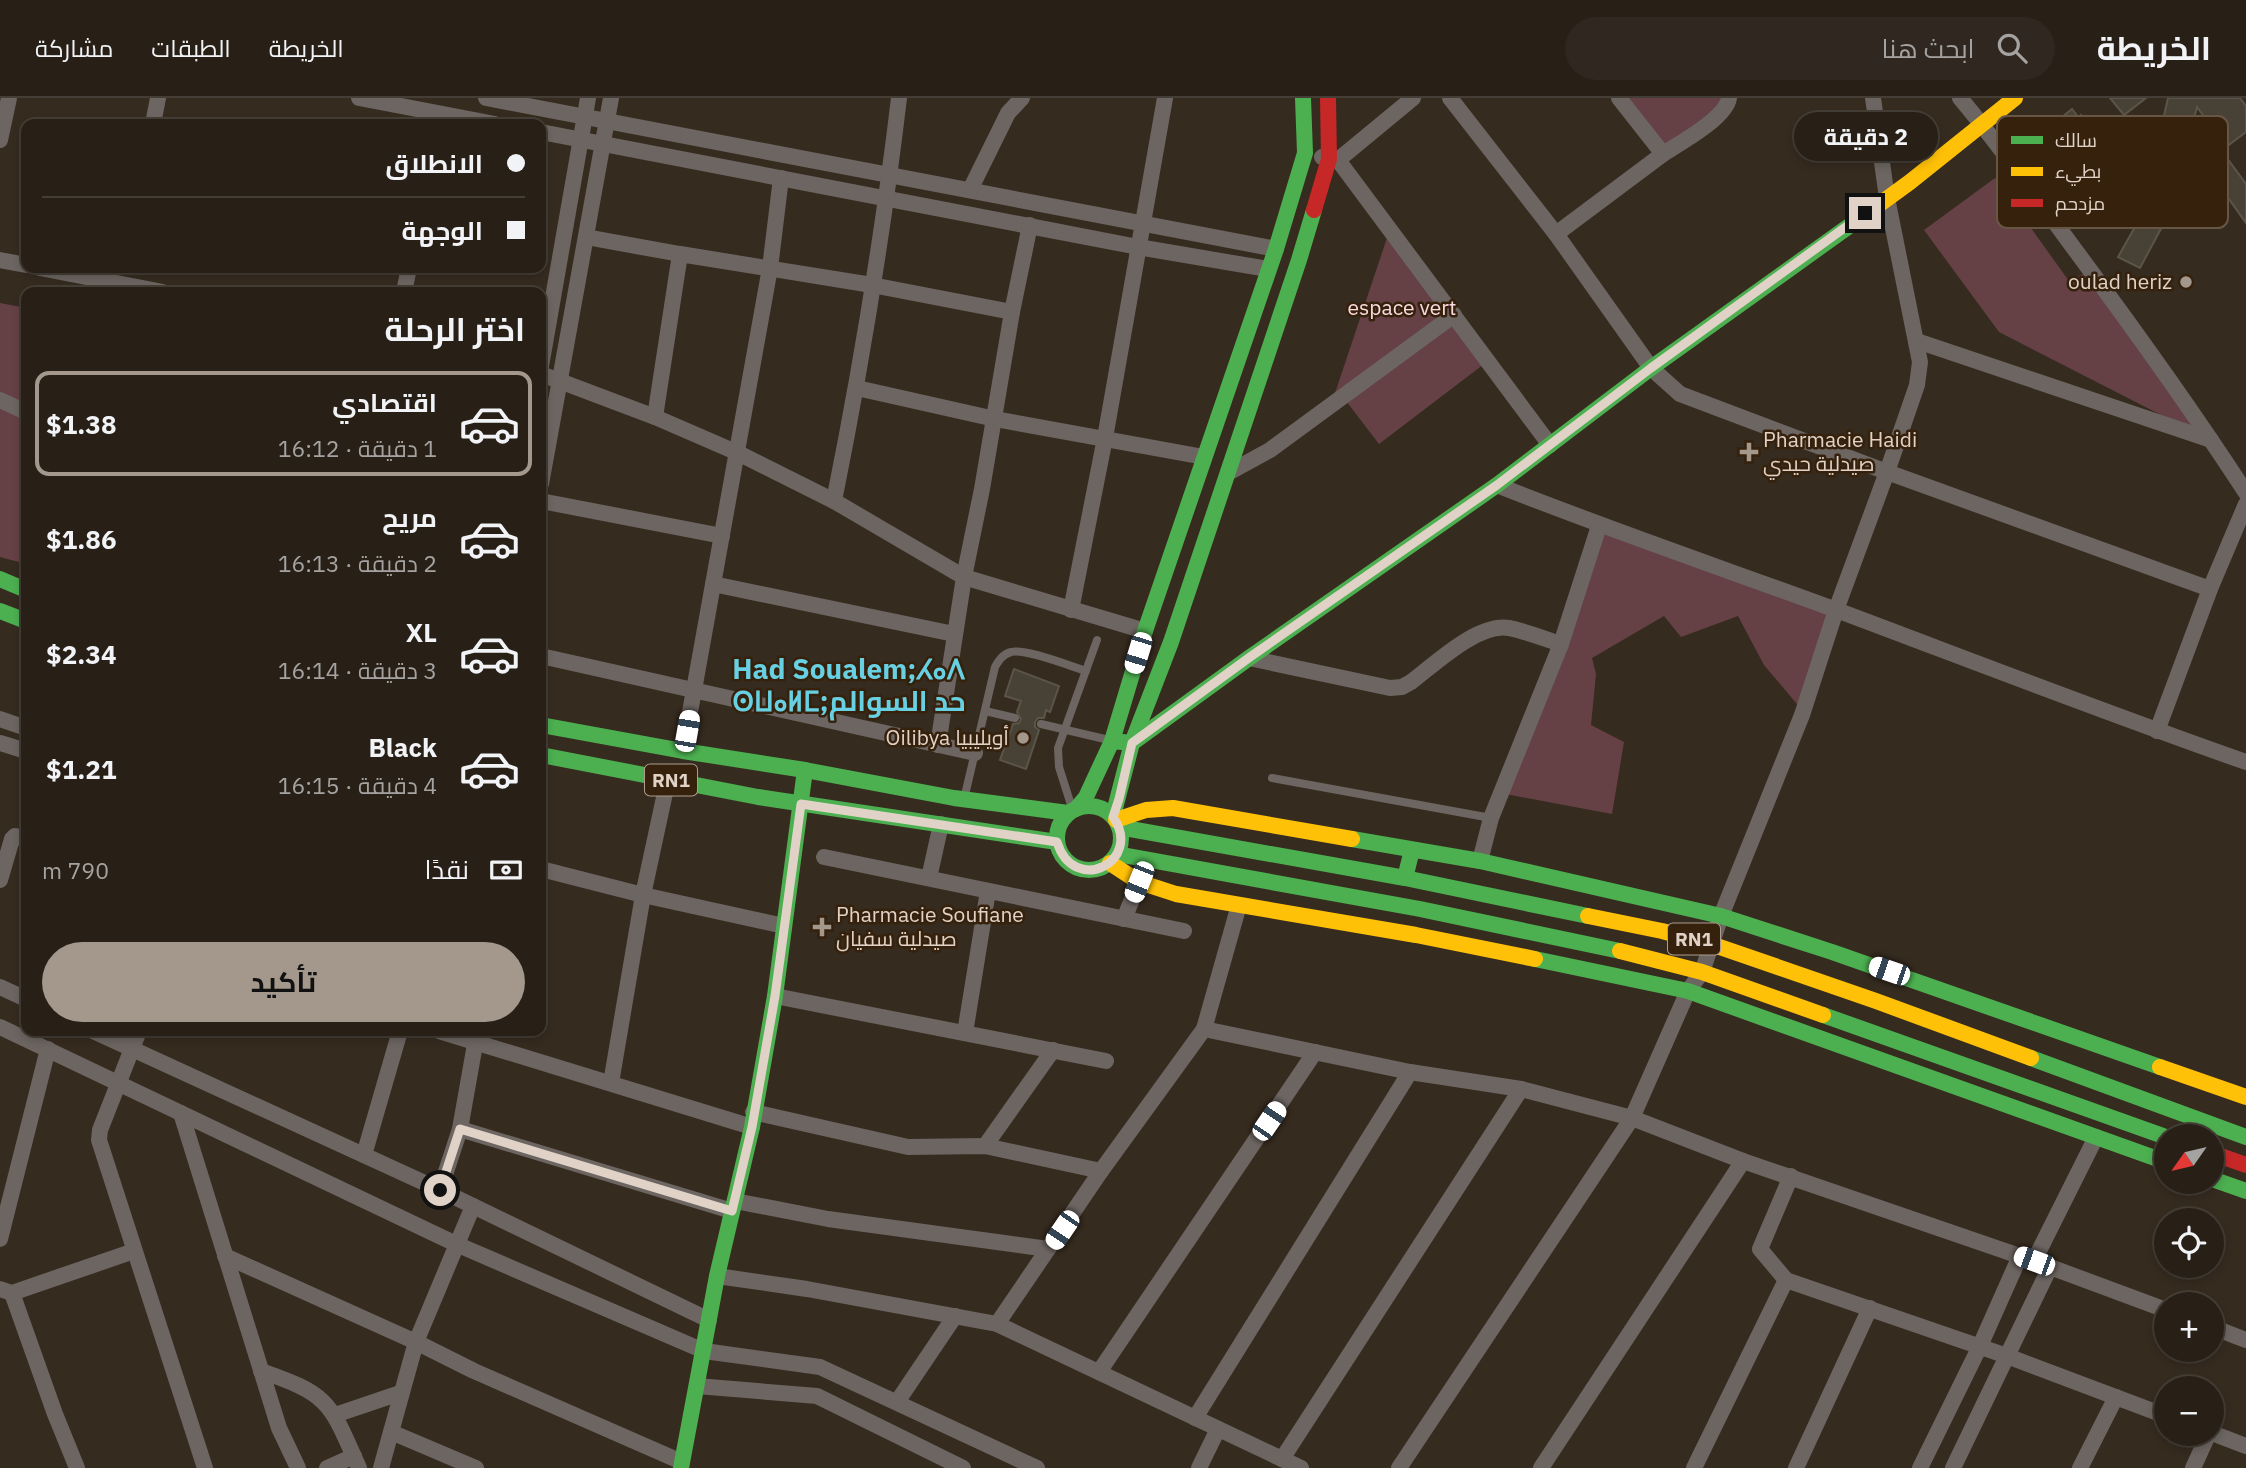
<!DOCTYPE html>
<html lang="ar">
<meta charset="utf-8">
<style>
:root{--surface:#282017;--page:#302820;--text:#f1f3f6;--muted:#a5a3a1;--line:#443e36;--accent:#a4988c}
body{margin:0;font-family:"IBM Plex Sans",Cairo,"Noto Sans Tifinagh",sans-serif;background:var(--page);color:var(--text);direction:rtl;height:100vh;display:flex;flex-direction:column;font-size:26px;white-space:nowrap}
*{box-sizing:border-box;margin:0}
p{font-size:23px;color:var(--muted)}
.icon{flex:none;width:38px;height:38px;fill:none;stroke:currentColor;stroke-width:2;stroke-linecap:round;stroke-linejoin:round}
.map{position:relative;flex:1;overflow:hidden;direction:ltr}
.sheet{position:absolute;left:21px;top:189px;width:525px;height:749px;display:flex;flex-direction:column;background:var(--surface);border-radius:14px;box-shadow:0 4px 10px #0003,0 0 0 2px var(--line);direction:rtl}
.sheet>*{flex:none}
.top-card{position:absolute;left:21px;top:21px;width:525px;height:154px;border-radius:14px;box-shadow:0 4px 10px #0003,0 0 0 2px var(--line);direction:rtl;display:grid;align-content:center;height:154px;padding:0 21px;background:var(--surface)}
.needle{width:46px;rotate:236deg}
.tools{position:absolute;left:2154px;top:1026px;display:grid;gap:14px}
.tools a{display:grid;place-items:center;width:70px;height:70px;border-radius:50%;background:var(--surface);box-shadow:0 4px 10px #0003,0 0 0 2px var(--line);font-size:35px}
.end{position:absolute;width:32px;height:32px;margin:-16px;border:9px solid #e0d2c6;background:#111;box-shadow:0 0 0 4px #111}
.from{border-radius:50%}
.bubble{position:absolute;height:49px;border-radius:24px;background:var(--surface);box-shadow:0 4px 10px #0003,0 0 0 2px var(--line);font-size:23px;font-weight:700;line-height:49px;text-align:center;direction:rtl}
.car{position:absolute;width:21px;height:42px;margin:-21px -10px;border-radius:9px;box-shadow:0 0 5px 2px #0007;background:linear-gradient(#fff 24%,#345 0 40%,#fff 0 76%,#345 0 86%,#fff 0)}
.top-card b{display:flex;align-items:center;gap:24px;height:66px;font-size:26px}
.top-card b+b{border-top:2px solid var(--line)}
.top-card i{width:18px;height:18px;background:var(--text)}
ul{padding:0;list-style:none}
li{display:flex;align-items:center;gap:21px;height:105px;margin:0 14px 10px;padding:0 7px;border:4px solid transparent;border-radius:14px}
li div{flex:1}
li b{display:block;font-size:26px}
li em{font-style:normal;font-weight:700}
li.current{border-color:var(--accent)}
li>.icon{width:63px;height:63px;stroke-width:1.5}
h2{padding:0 21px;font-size:32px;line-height:84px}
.pay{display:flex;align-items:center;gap:18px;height:77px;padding:0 21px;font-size:26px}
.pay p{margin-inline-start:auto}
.action{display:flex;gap:14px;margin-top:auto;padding:14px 21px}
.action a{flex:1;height:80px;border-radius:42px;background:var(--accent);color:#111;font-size:28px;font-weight:700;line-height:80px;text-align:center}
header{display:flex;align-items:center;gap:42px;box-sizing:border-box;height:98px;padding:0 35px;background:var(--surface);border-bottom:2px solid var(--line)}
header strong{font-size:33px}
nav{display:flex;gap:38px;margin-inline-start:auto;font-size:24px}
.search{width:490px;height:63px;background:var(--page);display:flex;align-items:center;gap:18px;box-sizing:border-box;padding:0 24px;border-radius:38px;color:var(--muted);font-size:26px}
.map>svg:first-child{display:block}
</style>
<header>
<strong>الخريطة</strong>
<div class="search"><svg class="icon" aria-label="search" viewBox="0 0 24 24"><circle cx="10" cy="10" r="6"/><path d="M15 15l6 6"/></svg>ابحث هنا</div>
<nav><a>الخريطة</a><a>الطبقات</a><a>مشاركة</a></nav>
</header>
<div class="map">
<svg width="2246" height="1370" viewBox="0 0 2246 1370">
<rect width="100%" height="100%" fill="#362b1f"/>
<!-- green -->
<g fill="#654146">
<polygon points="1622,0 1727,0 1663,56"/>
<polygon points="1995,80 2069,183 2085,175 2206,340 1999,234 1924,132"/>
<polygon points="1390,131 1488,263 1379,346 1343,299 1331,307"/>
<polygon points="0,205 26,210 26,466 0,459"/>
<polygon points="1604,431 1836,514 1802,612 1764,567 1738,518 1681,539 1664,518 1592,560 1596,576 1591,627 1624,644 1612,716 1505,696"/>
</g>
<!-- building -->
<g fill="#484236" stroke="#5b5449" stroke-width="2">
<polygon points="2110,0 2146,0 2124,17"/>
<polygon points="2168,0 2240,0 2246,8 2246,34 2226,49 2197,9 2185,56 2171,52 2176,35 2161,31"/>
<polygon points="2072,11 2079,20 2081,17 2092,31 2088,34 2092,40 2077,52 2072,46 2069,48 2059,35 2063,32 2056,24"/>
<polygon points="2219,49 2246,86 2246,125 2201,62"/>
<polygon points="2144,113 2164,125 2140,170 2118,159"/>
<polygon points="1014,571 1059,588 1050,614 1046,612 1044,620 1038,620 1035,624 1035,629 1039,632 1026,671 1000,662 1013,626 1019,625 1021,621 1017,614 1021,603 1005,598"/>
</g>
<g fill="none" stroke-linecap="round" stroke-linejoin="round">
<!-- lane -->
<g stroke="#6c6561" stroke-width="8">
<polyline points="985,613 1015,620"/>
<polyline points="1041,626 1109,642"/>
<polyline points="1272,680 1491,720"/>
<path d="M965 697 995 569C999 562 1003 556 1011 554 1025 550 1070 568 1086 573"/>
<polyline points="1072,710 1059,669 1058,650 1097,542"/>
</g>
<!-- street -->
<g stroke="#6c6561" stroke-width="16">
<polyline points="359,0 495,26"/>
<polyline points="486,0 1276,151"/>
<polyline points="1450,0 1556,136 1651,270 1680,296 1887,374 2210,491"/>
<path d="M1619 0 1663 56C1680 45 1726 20 1729 0"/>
<path d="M1960 0C1999 46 2034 96 2070 145 2131 227 2191 310 2246 395"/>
<polyline points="153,26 158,0"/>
<polyline points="541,34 1138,149 1268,171"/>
<polyline points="0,42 9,0"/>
<polyline points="1322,59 1338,62 1550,347"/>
<polyline points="1338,62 1413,0"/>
<polyline points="970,92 1008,15 1022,0"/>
<polyline points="1556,136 1663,56"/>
<polyline points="586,139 680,156"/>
<polyline points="0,162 26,167"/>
<polyline points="40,170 163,194"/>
<polyline points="404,194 409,170"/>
<polyline points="1917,243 2211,342"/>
<polyline points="541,268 588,0"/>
<polyline points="541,276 655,319 738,355 834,403 964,479 1145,533"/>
<polyline points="857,290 995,321 1204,359"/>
<polyline points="0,302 26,314"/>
<polyline points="655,319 680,156 872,187 1012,214"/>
<polyline points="1228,375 1270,352 1454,217"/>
<polyline points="541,386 611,0"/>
<path d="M1497 387C1610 432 1725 471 1839 513 1975 564 2109 616 2246 664"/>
<polyline points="541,403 722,438"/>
<path d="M834 403C861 269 883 135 899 0"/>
<polyline points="713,486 954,536"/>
<polyline points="1071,512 1105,340 1165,0"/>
<polyline points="541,558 975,655"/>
<path d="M1249 560 1390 590 1402 589 1411 584C1435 566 1477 525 1509 530 1526 533 1544 541 1561 546"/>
<polyline points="0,621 26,630"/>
<polyline points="2157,633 2210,491 2246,406"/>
<polyline points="0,645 26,653"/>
<polyline points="938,647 964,479 982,391 1012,214 1030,127"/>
<polyline points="683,653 770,170 781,80"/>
<polyline points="824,759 1184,833"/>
<polyline points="1480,763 1491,720 1561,546 1599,428"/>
<polyline points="541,771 643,797 784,828"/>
<polyline points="929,780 941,726"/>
<polyline points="0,782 12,741 15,738 26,741"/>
<polyline points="1124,821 1139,784"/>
<polyline points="0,889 26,901"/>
<polyline points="775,898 1106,963"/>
<polyline points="0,929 456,1146 704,1253 820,1269 1037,1370"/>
<polyline points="1204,931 1410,974 1521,991 1632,1020 1743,1063 2034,1163 2166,1212"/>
<polyline points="93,933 440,1092 709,1222"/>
<polyline points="139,933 100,1032 99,1042 205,1370"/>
<polyline points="439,933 752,1029"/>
<polyline points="965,935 988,793"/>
<polyline points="611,985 643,797 668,681"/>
<polyline points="753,1014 908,1049 985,1048 1101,1073"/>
<polyline points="181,1015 279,1330 298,1370"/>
<polyline points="460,1031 732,1113"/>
<polyline points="985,1048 1053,952"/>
<polyline points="364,1057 400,933"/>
<polyline points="1791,1078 1760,1151 1786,1182 2007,1258 2166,1318"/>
<polyline points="440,1092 460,1031 477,935"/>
<polyline points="735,1103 828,1121 1048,1151"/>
<polyline points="0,1141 48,951"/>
<polyline points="225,1158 416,1244 474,1273 682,1364"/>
<polyline points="2034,1163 2096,1039"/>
<polyline points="717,1178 807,1191 997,1226 1301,1370"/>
<polyline points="0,1191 12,1195 134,1153"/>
<polyline points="12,1195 55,1316 77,1370"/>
<polyline points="997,1226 1101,1073 1204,931 1239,807"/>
<polyline points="2212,1229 2246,1242"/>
<path d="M261 1273C331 1297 330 1305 359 1370"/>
<polyline points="1099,1274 1315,954"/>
<polyline points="697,1288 817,1298 963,1370"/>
<polyline points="897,1304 955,1218"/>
<polyline points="335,1317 400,1295"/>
<polyline points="1195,1320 1410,974"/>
<polyline points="391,1334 476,1370"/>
<polyline points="2212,1335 2246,1348"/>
<polyline points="1282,1361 1521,991"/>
<polyline points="327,1370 354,1358"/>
<polyline points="381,1370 416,1244 473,1108"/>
<polyline points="1199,1370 1218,1331"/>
<polyline points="1399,1370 1632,1020 1688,893 1702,874 1721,818 1802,617 1836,512 1887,374 1917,287 1920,264 1887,100 1873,0"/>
<polyline points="1541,1370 1743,1063"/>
<polyline points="1694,1370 1786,1182"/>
<polyline points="1796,1370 1870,1210"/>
<polyline points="1920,1370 1980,1248 2020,1158"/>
<polyline points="1953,1370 2050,1169"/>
<polyline points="2080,1370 2116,1299"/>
<polyline points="2193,1370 2209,1335"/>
</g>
<!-- fast -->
<g stroke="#4caf50" stroke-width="16">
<polyline points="0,481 26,492"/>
<polyline points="0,513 26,523"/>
<polyline points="541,627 683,653 805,672 954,700 1068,715"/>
<polyline points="1112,643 1132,645 1249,560 1497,387 1651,270 1873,111"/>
<polyline points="541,657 758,699 1057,744"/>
<circle cx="1089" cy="740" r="32"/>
<polyline points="1076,711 1086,699 1112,643 1145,533 1276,151 1305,55 1303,0"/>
<polyline points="1113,718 1132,645 1171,544 1299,162 1314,112"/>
<polyline points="1119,729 1405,780 1588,818"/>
<polyline points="1352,741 1480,763 1721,818 1832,854 2160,969"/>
<polyline points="1117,756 1420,811 1620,853"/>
<polyline points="1405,780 1412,752"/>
<polyline points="1535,861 1688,893 2166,1064"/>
<polyline points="1823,917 2166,1039"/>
<polyline points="2031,960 2246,1039"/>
<polyline points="2212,1081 2246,1093"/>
<polyline points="681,1370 717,1178 752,1029 775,898 805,672"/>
</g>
<!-- slow -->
<g stroke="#ffc107" stroke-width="16">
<polyline points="1873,111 1910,84 2015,0"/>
<polyline points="1116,722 1146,712 1173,710 1352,741"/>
<polyline points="1110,765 1139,784 1176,796 1416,837 1535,861"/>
<polyline points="1588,818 1662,833 1711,846 1876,903 2031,960"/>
<polyline points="1620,853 1702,874 1823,917"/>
<polyline points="2160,969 2246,999"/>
</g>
<!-- jam -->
<g stroke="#c62828" stroke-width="16">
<polyline points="1314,112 1329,61 1328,0"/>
<polyline points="2212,1055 2246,1067"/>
</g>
</g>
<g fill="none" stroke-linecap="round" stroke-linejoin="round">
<!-- route -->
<path stroke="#e0d2c6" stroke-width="9" d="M440 1092 460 1031 732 1113 752 1029 775 898 801 706 1057 744C1074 799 1144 763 1113 719L1119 701 1132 645 1250 559 1497 387 1651 270 1865 115"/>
</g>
<!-- markers -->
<g fill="#a4988c" stroke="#35210c" stroke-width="2.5">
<circle cx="2186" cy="184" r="7"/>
<path d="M1745.5 343.5h7v7h7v7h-7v7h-7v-7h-7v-7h7z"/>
<circle cx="1023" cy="640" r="7"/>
<path d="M818.5 818.5h7v7h7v7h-7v7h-7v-7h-7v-7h7z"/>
</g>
<g text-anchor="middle" stroke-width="5" stroke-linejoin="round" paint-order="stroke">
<!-- shield labels -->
<g fill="#35210c" stroke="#ad9d8e" stroke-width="2">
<rect x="645" y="666.5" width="52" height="31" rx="5"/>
<rect x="1668" y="825.5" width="52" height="31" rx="5"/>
</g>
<g font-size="19" font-weight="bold" fill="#e0d2c6">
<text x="671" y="689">RN1</text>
<text x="1694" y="848">RN1</text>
</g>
<!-- poi labels -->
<g font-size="21" fill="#e0d2c6" stroke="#35210c" text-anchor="end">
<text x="2172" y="191">oulad heriz</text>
<text x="1763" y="349" text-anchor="start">Pharmacie Haidi<tspan x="1763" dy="24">صيدلية حيدي</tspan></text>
<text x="1009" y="647">Oilibya أويليبيا</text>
<text x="836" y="824" text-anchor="start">Pharmacie Soufiane<tspan x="836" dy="24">صيدلية سفيان</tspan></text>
</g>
<!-- park labels -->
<g font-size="21" fill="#fbdbe0" stroke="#35210c">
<text x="1402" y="217">espace vert</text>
</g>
<!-- district labels -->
<g font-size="28" font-weight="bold" fill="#68d0e3" stroke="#35210c">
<text x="849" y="581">Had Soualem;ⵃⴰⴷ<tspan x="849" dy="32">ⵙⵡⴰⵍⵎ;حد السوالم</tspan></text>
</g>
</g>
<!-- legend -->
<rect x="1997" y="18" width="231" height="112" rx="10" fill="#35210c" stroke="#685644" stroke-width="2"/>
<rect x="2011" y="38" width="32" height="8" fill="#4caf50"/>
<rect x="2011" y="69" width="32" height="9" fill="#ffc107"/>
<rect x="2011" y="101" width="32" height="8" fill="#c62828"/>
<g font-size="19" fill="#e0d2c6">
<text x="2055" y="49">سالك</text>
<text x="2055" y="80">بطيء</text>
<text x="2055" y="112">مزدحم</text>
</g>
</svg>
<div class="tools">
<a><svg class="needle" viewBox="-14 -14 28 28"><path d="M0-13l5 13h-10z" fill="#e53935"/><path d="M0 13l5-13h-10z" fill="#a5a3a1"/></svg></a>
<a><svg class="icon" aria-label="locate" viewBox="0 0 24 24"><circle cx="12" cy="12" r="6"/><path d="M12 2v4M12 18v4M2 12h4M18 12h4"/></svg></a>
<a>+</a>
<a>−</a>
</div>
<i class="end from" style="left:440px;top:1092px"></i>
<i class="end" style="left:1865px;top:115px"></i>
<div class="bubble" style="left:1794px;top:14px;width:144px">2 دقيقة</div>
<i class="car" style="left:1138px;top:555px;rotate:197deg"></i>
<i class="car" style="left:687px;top:633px;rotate:10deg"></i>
<i class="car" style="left:1139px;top:784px;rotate:202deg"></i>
<i class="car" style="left:1889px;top:873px;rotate:289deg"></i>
<i class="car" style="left:1269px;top:1023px;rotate:34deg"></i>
<i class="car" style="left:1062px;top:1132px;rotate:214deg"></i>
<i class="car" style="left:2034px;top:1163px;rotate:290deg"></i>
<div class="top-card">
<b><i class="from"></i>الانطلاق</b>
<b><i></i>الوجهة</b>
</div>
<section class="sheet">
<h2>اختر الرحلة</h2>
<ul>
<li class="current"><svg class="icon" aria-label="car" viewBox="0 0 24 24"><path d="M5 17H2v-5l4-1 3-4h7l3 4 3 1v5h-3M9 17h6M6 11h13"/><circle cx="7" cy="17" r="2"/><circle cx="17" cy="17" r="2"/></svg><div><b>اقتصادي</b><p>1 دقيقة · 16:12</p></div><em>$1.38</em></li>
<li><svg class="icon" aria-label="car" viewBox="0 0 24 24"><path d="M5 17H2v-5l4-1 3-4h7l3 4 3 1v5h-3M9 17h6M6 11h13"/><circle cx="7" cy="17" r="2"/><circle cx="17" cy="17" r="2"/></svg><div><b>مريح</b><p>2 دقيقة · 16:13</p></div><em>$1.86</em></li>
<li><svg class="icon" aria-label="car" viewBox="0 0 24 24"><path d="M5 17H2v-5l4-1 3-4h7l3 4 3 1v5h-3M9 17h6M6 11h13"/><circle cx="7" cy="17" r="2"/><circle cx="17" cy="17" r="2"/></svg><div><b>XL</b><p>3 دقيقة · 16:14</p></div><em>$2.34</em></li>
<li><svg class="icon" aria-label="car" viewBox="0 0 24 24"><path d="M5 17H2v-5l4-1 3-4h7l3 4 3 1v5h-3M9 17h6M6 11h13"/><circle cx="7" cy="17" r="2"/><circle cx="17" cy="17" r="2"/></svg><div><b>Black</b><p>4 دقيقة · 16:15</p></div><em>$1.21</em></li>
</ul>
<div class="pay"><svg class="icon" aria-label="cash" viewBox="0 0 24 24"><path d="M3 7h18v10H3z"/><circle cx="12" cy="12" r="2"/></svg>نقدًا<p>790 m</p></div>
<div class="action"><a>تأكيد</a></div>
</section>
</div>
